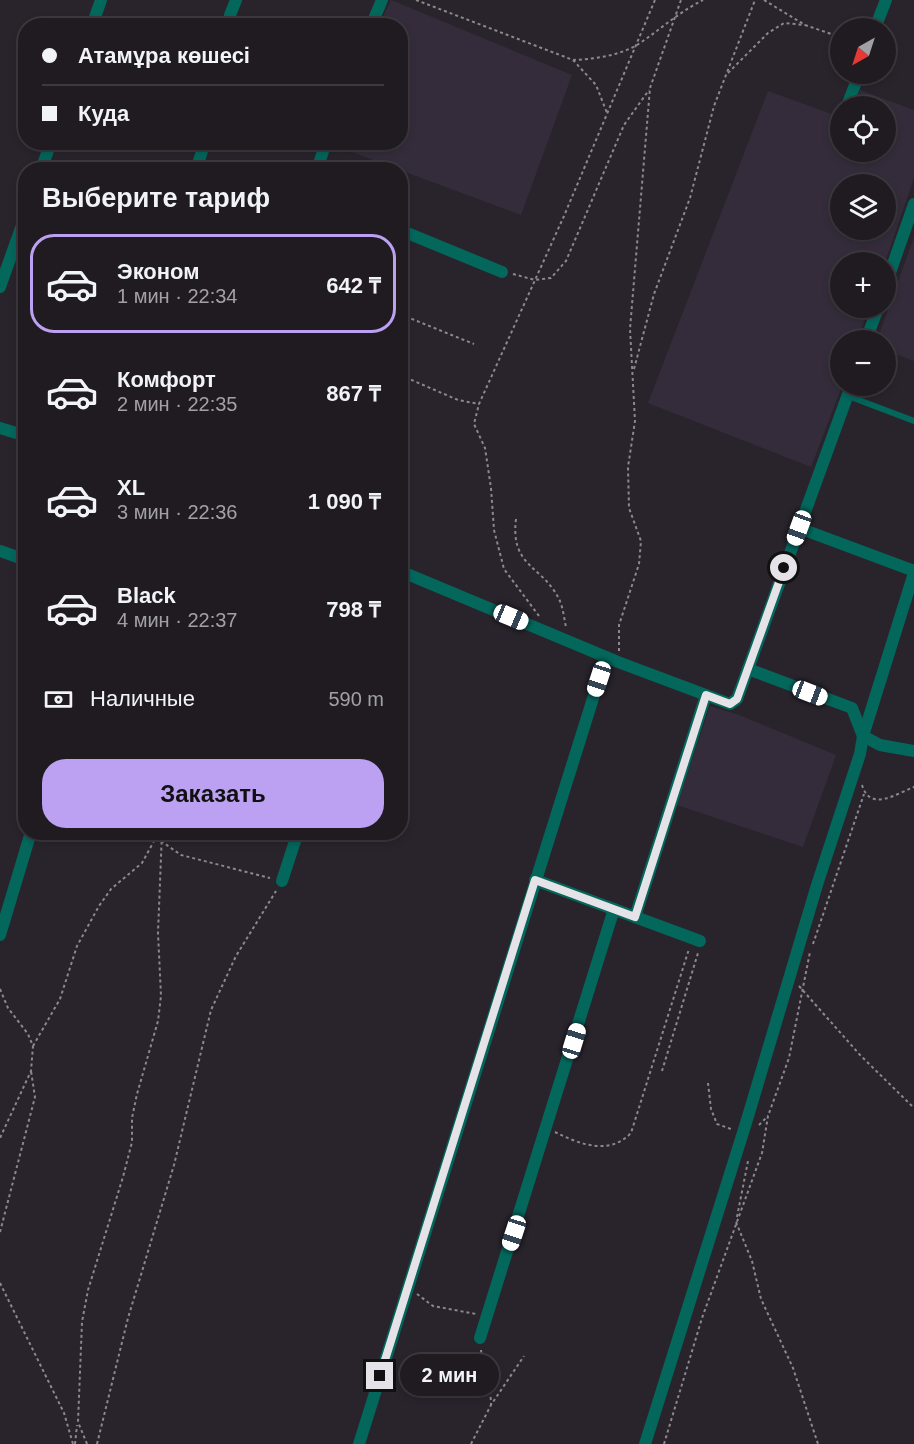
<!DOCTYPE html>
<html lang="ru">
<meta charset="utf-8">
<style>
:root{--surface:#1f1b21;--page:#2c282e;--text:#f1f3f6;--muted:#a1a1a5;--line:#3c393f;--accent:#bca0f2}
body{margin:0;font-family:Arial,sans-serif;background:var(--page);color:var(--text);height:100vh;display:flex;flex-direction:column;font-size:22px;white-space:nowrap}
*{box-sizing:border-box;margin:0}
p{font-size:20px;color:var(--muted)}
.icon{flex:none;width:33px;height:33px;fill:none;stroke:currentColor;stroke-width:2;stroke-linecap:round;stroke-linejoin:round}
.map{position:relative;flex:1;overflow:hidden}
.drawer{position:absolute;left:18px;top:162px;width:390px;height:678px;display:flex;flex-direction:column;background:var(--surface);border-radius:24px;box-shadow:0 3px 9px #0003,0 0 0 2px var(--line)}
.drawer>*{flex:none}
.banner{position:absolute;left:18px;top:18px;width:390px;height:132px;border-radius:24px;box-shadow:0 3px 9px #0003,0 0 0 2px var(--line);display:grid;align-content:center;height:132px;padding:0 24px;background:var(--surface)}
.needle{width:39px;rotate:219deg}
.buttons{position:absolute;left:830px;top:18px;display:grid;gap:12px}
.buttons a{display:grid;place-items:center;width:66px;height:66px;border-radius:50%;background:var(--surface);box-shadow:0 3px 9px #0003,0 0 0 2px var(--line);font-size:30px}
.end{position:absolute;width:27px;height:27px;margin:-14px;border:8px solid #e6e3e8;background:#111;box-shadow:0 0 0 3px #111}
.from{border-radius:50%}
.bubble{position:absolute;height:42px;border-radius:21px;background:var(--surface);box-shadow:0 3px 9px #0003,0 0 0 2px var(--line);font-size:20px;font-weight:700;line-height:42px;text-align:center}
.car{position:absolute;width:18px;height:36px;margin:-18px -9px;border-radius:8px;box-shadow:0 0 4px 2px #0007;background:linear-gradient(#fff 24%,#345 0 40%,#fff 0 76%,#345 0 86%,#fff 0)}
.banner b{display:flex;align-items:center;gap:21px;height:57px;font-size:22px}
.banner b+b{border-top:2px solid var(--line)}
.banner i{width:15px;height:15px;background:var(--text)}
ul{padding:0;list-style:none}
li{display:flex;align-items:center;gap:18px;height:99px;margin:0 12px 9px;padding:0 12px;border:3px solid transparent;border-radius:24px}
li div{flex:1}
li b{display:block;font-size:22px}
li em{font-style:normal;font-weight:700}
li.selected{border-color:var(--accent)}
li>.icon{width:54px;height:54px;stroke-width:1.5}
h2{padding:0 24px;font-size:27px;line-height:72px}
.pay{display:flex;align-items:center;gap:15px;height:66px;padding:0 24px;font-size:22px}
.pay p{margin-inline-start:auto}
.primary-button{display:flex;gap:12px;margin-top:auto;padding:12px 24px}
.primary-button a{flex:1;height:69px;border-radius:24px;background:var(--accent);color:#111;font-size:24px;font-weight:700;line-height:69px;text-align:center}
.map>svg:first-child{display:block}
</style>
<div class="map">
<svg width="914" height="1444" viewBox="0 0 914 1444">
<rect width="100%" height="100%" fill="#29242c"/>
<!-- built -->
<g fill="#342c3a" fill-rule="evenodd">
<polygon points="391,0 572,75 521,215 333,145 334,142 400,142 400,26 379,25"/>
<path d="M860 90 914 110V178L885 262H840V308H869L857 340H840L842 386 811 467 648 403 768 91 840 117V152H885V106H855ZM885 184V230H840V184Z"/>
<polygon points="914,237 914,361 885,350 885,340 877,340"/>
<polygon points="710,706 739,715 836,755 803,847 677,805"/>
</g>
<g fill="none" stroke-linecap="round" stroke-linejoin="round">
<!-- path -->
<g stroke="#8c888e" stroke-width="2" stroke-dasharray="3 3" stroke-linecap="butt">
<polyline points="416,0 573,60 596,85 607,113"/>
<polyline points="764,0 805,25 840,37"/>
<path d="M573 60C594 59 618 56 637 45 660 30 676 14 703 0"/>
<polyline points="728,73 768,33 784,23 805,25"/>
<polyline points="513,274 535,280 551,278 566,261 624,125 649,90"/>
<polyline points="400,319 407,317 474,344"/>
<polyline points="634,369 654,294 690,198 714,106 755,0"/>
<polyline points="400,375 458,400 479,404"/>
<path d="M516 519C510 567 542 565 559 599 563 607 564 618 566 627"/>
<polyline points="400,550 403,554 402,561"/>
<polyline points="539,616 504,569 494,530 491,488 485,448 474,424 479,404 564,216 655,0"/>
<polyline points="619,651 619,625 639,564 641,541 629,508 628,467 635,421 630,329 650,88 681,0"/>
<path d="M862 785C870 812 896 794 914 787"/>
<polyline points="161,841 181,855 270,878"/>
<polyline points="813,944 864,794"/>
<polyline points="799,986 860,1055 914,1108"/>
<polyline points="0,989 8,1008 28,1034 33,1046 31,1071 0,1138"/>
<polyline points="33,1046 60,999 77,946 99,906 111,889 142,863 159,832"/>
<polyline points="662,1071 698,953"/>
<polyline points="708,1083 711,1109 717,1124 731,1129"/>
<polyline points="759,1125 768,1116"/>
<path d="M555 1132C579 1144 609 1156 631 1133L689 949"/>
<polyline points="737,1217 748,1161"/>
<polyline points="736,1222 752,1261 761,1299 793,1368 818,1444"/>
<polyline points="0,1232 35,1097 31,1071"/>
<polyline points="0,1283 64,1413 73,1444"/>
<polyline points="417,1294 433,1306 476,1314"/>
<path d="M481 1350C483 1369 491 1386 491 1405"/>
<polyline points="75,1444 77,1425"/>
<polyline points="87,1444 78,1422 82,1322 88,1290 123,1177 132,1142 132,1118 137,1094 158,1021 161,996 158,933 162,832"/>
<polyline points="97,1444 128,1318 174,1165 211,1010 236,956 276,891"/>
<polyline points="471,1444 491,1405 524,1356"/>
<polyline points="664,1444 702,1318 762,1153 768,1116 789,1058 810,952"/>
</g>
<!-- lane -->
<polyline stroke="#03675c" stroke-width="6" points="848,396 914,421"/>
<!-- street -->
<g stroke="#03675c" stroke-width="12">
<polyline points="92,26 101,0"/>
<polyline points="233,26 230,15 236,0"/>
<polyline points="371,26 382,0"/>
<polyline points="875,28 886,0"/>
<polyline points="847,106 859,74"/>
<polyline points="41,170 51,142"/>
<polyline points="196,170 205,142"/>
<polyline points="317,170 326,142"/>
<polyline points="400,230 502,272"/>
<polyline points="0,287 26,214"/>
<polyline points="885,287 914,204"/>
<polyline points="866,340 878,308"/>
<polyline points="0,428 26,436"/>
<polyline points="799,528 914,571"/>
<polyline points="0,551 26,560"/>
<polyline points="400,571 618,662 730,704 737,699 851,386"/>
<polyline points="914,573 863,736 880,745 914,751"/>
<polyline points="535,880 700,941"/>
<polyline points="282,881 298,832"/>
<polyline points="635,917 706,695"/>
<polyline points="0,935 31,832"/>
<polyline points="480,1338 614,909"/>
<polyline points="359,1444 606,657"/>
<polyline points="645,1444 746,1123 817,885 860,754 863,736 852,708 748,669"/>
</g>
</g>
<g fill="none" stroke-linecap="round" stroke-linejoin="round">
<!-- route -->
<polyline stroke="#e6e3e8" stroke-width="8" points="380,1376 535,880 635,917 706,695 730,704 737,699 784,568"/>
</g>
</svg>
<div class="buttons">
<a><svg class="needle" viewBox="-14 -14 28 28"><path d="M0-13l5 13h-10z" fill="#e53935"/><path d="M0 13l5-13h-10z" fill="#a1a1a5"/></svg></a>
<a><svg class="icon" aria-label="locate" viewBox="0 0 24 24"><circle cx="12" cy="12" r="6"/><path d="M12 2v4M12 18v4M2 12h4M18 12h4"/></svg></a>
<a><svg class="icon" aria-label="layers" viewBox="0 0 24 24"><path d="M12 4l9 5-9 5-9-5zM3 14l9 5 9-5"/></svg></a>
<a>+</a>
<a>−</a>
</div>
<i class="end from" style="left:784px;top:568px"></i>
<i class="end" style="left:380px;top:1376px"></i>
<div class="bubble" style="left:400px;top:1354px;width:99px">2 мин</div>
<i class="car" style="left:799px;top:528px;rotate:200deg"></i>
<i class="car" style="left:511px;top:617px;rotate:113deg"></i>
<i class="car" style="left:599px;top:679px;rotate:198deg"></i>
<i class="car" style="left:810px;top:693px;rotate:111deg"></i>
<i class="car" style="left:574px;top:1041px;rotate:17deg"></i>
<i class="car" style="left:514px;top:1233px;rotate:198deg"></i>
<div class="banner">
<b><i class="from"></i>Атамұра көшесі</b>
<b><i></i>Куда</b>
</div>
<section class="drawer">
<h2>Выберите тариф</h2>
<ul>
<li class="selected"><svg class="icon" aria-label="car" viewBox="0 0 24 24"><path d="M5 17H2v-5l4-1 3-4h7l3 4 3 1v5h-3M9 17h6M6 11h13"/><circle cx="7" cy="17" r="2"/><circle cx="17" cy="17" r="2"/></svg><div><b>Эконом</b><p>1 мин · 22:34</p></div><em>642 ₸</em></li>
<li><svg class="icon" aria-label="car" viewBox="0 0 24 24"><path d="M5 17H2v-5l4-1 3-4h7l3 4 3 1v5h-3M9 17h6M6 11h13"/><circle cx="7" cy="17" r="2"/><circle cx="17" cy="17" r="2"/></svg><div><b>Комфорт</b><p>2 мин · 22:35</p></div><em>867 ₸</em></li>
<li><svg class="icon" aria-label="car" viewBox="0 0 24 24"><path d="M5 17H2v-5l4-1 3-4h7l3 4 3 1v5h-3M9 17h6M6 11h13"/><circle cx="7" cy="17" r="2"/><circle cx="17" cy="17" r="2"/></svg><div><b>XL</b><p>3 мин · 22:36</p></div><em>1 090 ₸</em></li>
<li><svg class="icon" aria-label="car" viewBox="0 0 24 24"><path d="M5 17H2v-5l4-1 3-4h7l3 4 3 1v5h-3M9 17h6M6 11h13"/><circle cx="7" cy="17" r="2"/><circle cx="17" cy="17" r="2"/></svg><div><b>Black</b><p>4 мин · 22:37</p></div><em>798 ₸</em></li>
</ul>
<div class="pay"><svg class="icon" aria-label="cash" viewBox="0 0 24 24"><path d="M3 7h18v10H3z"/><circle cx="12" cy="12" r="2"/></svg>Наличные<p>590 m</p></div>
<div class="primary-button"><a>Заказать</a></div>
</section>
</div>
